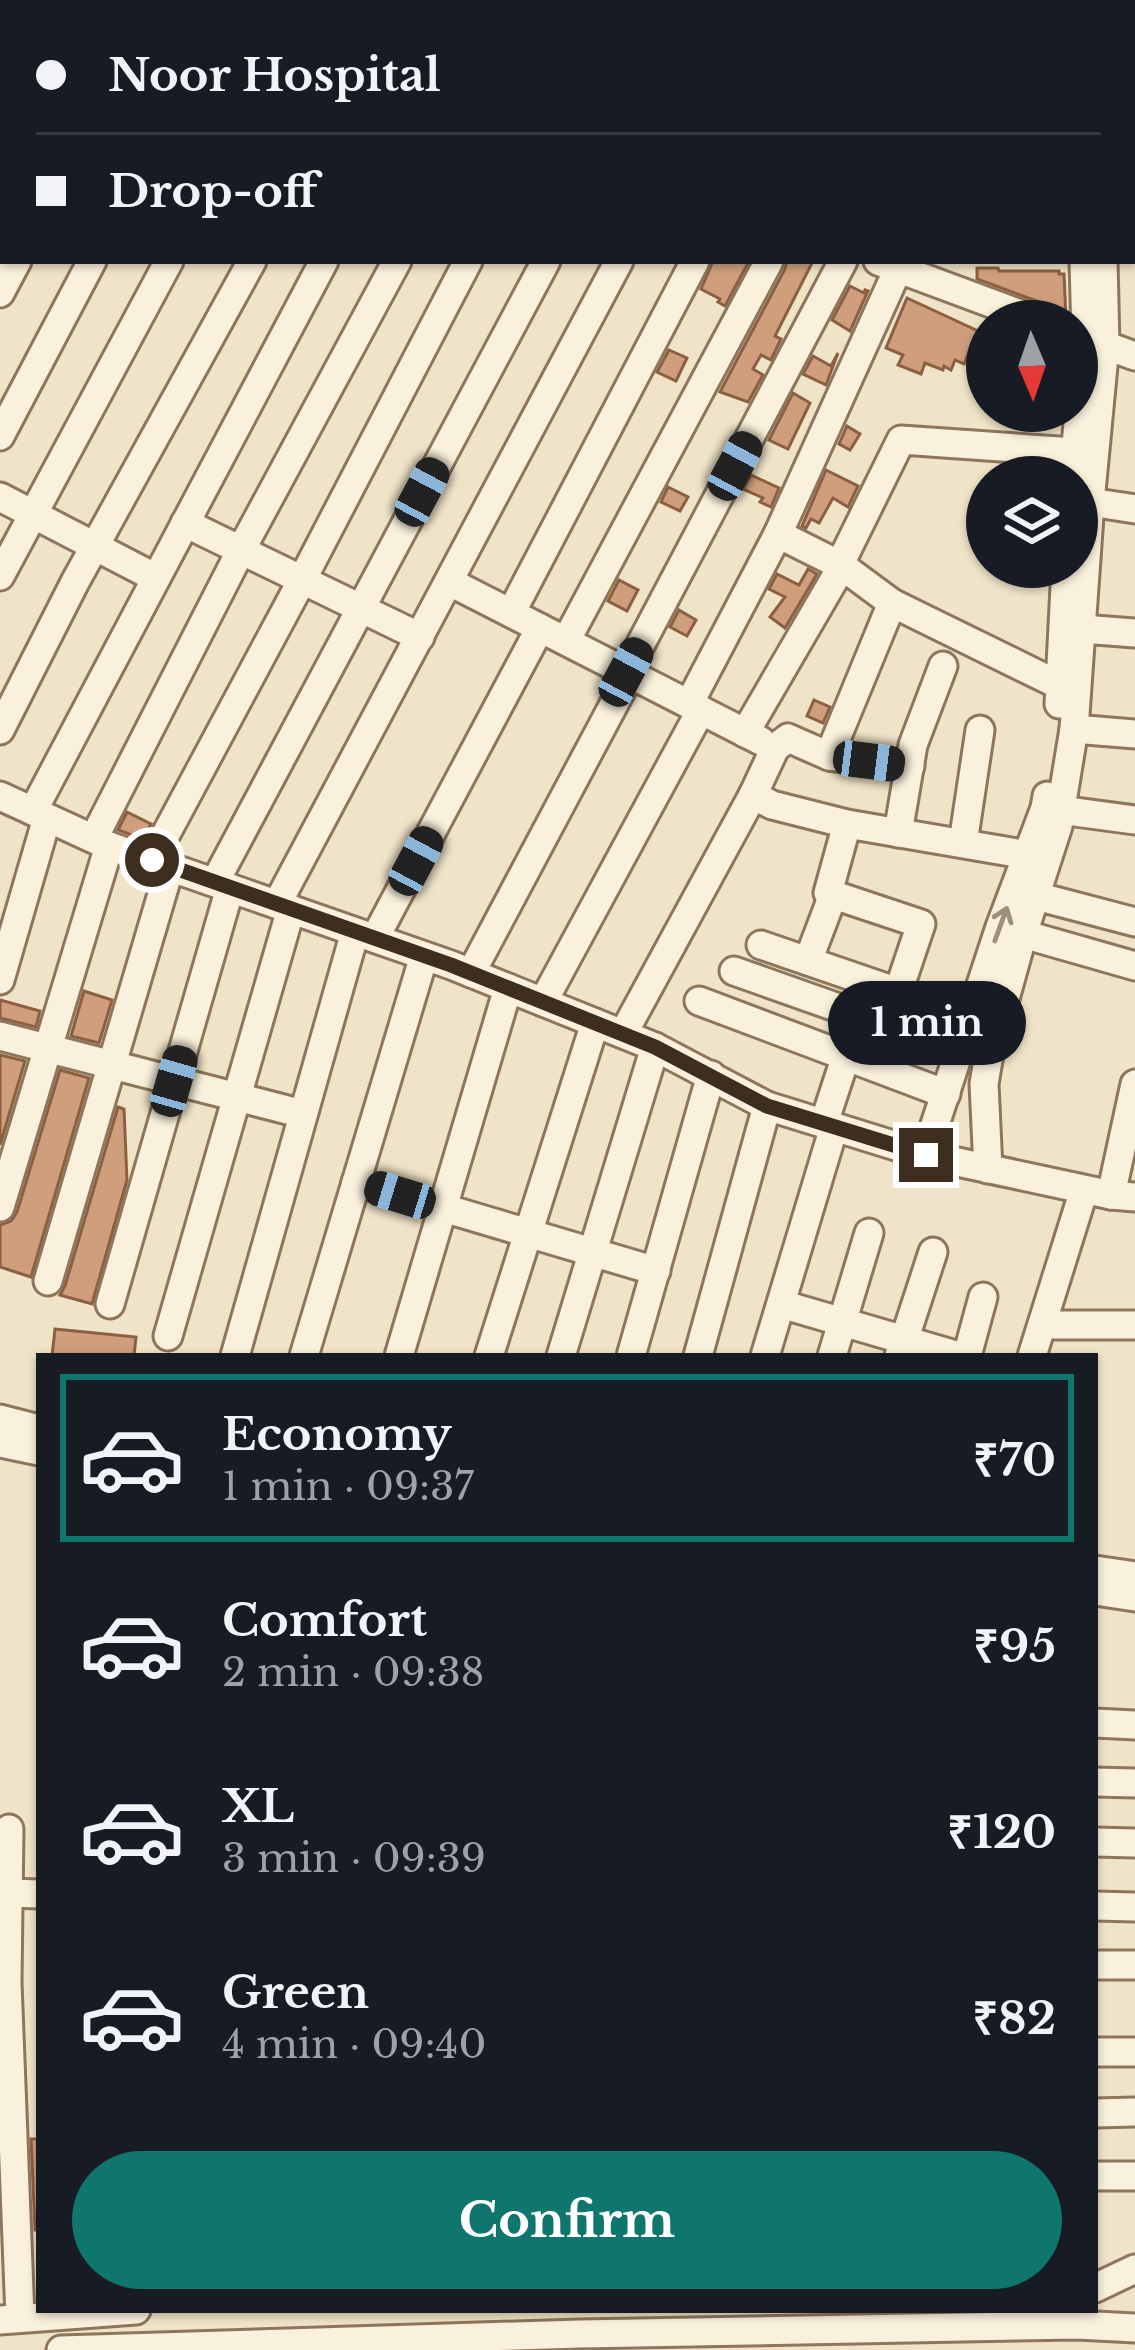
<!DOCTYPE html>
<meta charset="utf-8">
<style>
:root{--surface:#171b24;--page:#242831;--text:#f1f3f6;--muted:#9ea1a6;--line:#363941;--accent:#0f766e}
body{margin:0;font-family:"Libre Baskerville",serif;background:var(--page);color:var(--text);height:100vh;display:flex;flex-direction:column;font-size:45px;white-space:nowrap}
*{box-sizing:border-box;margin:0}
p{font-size:39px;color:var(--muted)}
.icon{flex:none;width:66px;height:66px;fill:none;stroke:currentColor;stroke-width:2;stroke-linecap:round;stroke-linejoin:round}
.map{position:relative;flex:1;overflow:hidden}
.sheet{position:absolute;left:36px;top:1353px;width:1062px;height:960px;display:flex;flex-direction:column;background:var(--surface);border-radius:0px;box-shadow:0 3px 9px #0004}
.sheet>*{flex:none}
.top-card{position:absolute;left:0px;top:0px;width:1137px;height:264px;box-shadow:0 3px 9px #0004;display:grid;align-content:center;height:264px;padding:0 36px;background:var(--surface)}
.needle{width:78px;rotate:178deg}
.fabs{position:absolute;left:966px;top:300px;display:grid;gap:24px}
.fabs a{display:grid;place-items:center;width:132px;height:132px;border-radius:50%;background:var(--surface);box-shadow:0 3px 9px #0004;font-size:60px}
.end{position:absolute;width:54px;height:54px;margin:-27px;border:15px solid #3d2e20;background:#fff;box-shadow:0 0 0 6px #fff}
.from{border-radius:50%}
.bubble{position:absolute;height:84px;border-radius:42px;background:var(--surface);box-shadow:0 3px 9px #0004;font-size:39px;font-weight:800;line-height:84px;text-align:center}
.car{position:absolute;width:36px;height:72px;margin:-36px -18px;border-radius:15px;box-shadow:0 0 9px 3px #0007;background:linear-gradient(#222 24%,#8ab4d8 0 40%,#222 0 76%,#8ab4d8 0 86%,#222 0)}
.top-card b{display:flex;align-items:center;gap:42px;height:114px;font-size:45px}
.top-card b+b{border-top:3px solid var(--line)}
.top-card i{width:30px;height:30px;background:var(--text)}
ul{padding:21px 0 0;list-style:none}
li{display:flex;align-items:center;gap:36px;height:168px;margin:0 24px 18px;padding:0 12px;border:6px solid transparent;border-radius:0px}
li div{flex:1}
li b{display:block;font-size:45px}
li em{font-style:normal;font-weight:800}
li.active{border-color:var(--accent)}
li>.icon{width:108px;height:108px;stroke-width:1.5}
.action{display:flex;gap:24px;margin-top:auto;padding:24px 36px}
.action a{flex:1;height:138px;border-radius:72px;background:var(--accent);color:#fff;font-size:48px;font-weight:800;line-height:138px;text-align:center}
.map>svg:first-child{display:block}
</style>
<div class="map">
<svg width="1135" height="2350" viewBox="0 0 1135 2350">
<rect width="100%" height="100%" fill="#f0e4c8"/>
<!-- building -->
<g fill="#cf9f7d" stroke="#8d5f41" stroke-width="3">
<polygon points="713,261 749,261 725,306 718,302 720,299 701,289"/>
<polygon points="787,261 813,261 775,336 781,339 771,360 761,355 753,369 763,375 748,402 720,392 785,269"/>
<polygon points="977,268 998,268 999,271 1059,271 1059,274 1064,274 1066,319 1056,315 1045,304 977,279"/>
<polygon points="850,286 864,293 865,290 868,291 850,331 832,320"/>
<polygon points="907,298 978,331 964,364 955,360 951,370 944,366 943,370 925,363 921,374 898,365 903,355 886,348"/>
<polygon points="669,350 687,358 676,381 657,372"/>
<polygon points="838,353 826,385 803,374 813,356 831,366"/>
<polygon points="793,393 810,403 788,449 769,440"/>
<polygon points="847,426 860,434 850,450 839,444"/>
<polygon points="826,470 858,486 848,507 833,498 819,523 811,519 806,528 802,526"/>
<polygon points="751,475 779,488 771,507 760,502 763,498 743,489"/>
<polygon points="668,487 688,497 680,511 661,502"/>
<polygon points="808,569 817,574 785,628 770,617 785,597 769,589 777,574 799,585"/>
<polygon points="619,580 638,590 627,611 608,601"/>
<polygon points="679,610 696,620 687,636 670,627"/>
<polygon points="814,700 830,707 823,723 807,716"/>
<polygon points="127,812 151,824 143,839 118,830"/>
<polygon points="84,991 112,1000 99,1043 71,1036"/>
<polygon points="0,1000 40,1011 36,1027 0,1018"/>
<polygon points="0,1055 25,1061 0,1145"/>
<polygon points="60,1070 89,1078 31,1277 0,1267 0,1225 11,1221 17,1212"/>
<polygon points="118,1107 124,1109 127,1180 92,1304 60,1295 65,1286"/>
<polygon points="55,1329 136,1337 134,1356 52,1356"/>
<polygon points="31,2139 39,2139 39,2230 35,2230"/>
</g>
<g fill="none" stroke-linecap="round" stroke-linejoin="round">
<!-- minor casing -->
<g stroke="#8d765c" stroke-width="33">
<g id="minor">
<polyline points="391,0 395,3"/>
<polyline points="1077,0 1077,3"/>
<polyline points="1097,0 1097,3"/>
<polyline points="21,3 22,0"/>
<polyline points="156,3 158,0"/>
<polyline points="228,3 229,0"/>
<polyline points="303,3 305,0"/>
<polyline points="680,3 680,0"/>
<polyline points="1134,58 1135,59"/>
<polyline points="0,93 3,93"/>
<polyline points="0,218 3,218"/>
<polyline points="878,261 1039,321"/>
<polyline points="0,293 17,261"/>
<polyline points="1088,339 1135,356"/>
<polyline points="0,436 92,261"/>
<polyline points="1073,477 1086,338 1084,261"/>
<polyline points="0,497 156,578"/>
<polyline points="1090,502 1135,509"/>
<polyline points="185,523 420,637"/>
<polyline points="778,534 842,566 892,603 1059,685"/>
<polyline points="0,576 169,261"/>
<polyline points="450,582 761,741"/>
<polyline points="511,613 695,261"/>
<polyline points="1082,629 1135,633"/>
<polyline points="566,641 769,261"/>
<polyline points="626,672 843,261"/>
<polyline points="689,704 778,534 898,269"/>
<polyline points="1059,704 1066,567"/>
<polyline points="1074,729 1135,734"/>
<polyline points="0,730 75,582 252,261"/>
<polyline points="745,733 842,566 841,562 901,440 1074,452"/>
<polyline points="829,756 892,603"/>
<polyline points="753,795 772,805 847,824 1028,855"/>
<polyline points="0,796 109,846 451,965 655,1047 767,1106 925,1155 1111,1195 1135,1197"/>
<polyline points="1045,808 1135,820"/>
<polyline points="33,811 324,261"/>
<polyline points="847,824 828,893 921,924 887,1025"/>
<polyline points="898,833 913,745 943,666"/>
<polyline points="94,838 241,550 397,261"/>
<polyline points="963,843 980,730"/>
<polyline points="152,860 302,580 468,261"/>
<polyline points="215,882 546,261"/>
<polyline points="1036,896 1135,922"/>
<polyline points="277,904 619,261"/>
<polyline points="1023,934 1135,966"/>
<polyline points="375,938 540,628"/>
<polyline points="761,945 898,992"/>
<polyline points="808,961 833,895"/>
<polyline points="734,971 960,1051"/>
<polyline points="471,973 630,674"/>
<polyline points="0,980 47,818"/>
<polyline points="699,1001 946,1094"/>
<polyline points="543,1002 701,710"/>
<polyline points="623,1034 753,795 775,748 788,738 829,756 910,766"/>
<polyline points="0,1036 303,1114"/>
<polyline points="824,1123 846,1056"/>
<polyline points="925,1155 1000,927 1045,808 1047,796"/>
<polyline points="988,1169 984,1084 988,1060 1023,934 1058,826 1074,729 1090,502 1105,345 1103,261"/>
<polyline points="356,1182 656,1271"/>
<polyline points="1111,1195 1135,1084"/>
<polyline points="0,1207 109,846"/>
<polyline points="48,1281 170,867"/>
<polyline points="110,1304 230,888"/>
<polyline points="781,1304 959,1356"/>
<polyline points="1042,1325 1135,1325"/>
<polyline points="168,1336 291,909"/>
<polyline points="235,1356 355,932"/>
<polyline points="304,1356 424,956"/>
<polyline points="399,1356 508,988"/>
<polyline points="489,1356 595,1023"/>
<polyline points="561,1356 655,1047"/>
<polyline points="631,1356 711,1075"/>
<polyline points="698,1356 767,1106"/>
<polyline points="765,1356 834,1127"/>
<polyline points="832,1356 869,1233"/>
<polyline points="899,1356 933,1252"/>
<polyline points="967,1356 983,1297"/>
<polyline points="1032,1356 1084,1190"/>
<polyline points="0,1419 39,1429"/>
<polyline points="0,1443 39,1451"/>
<polyline points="1095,1570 1135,1576"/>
<polyline points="1095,1591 1135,1597"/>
<polyline points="1095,1723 1135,1725"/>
<polyline points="1095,1782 1135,1783"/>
<polyline points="9,1829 7,1982 20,2318"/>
<polyline points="1095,1842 1135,1843"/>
<polyline points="8,1893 39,1894"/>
<polyline points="1095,1906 1135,1907"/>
<polyline points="1095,1965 1135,1965"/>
<polyline points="1095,2052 1135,2052"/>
<polyline points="1095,2113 1135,2112"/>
<polyline points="1095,2176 1135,2176"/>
<polyline points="1095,2288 1135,2269"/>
<polyline points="0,2320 136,2310"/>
<polyline points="61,2350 579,2334 1077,2325 1135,2328"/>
</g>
</g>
<!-- minor -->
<use href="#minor" stroke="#faf1dc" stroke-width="27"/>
</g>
<!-- one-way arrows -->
<defs><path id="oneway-shaft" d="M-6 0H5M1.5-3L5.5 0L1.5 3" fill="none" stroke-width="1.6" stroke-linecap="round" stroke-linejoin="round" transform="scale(3)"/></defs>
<use stroke="#9c907e" href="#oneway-shaft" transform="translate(1001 924) rotate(-70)"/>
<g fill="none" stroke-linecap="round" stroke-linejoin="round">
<!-- route -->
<polyline stroke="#3d2e20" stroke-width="15" points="152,860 451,965 655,1047 767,1106 926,1155"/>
</g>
</svg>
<div class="fabs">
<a><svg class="needle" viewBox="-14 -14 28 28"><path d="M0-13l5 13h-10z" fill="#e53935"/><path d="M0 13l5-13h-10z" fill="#9ea1a6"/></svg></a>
<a><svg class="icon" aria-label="layers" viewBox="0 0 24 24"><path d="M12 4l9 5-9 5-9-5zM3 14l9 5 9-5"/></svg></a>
</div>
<i class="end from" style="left:152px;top:860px"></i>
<i class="end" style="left:926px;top:1155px"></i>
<div class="bubble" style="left:828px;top:981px;width:198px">1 min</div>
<i class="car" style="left:735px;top:466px;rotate:28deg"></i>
<i class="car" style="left:422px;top:492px;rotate:28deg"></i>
<i class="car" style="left:626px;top:672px;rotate:28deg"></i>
<i class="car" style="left:869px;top:761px;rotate:97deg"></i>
<i class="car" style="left:416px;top:861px;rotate:28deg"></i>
<i class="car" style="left:174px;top:1081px;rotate:16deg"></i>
<i class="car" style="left:400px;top:1195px;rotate:287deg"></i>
<div class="top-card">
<b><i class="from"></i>Noor Hospital</b>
<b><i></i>Drop-off</b>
</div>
<section class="sheet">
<ul>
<li class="active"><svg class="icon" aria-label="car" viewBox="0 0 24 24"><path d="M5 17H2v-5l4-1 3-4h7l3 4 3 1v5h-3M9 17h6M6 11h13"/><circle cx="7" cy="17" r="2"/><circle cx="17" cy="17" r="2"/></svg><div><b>Economy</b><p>1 min · 09:37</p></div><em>₹70</em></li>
<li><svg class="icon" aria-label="car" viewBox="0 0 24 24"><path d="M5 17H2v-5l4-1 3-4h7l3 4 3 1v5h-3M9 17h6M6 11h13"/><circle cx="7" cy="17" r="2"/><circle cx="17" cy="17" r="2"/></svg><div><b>Comfort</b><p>2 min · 09:38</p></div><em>₹95</em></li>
<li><svg class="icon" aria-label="car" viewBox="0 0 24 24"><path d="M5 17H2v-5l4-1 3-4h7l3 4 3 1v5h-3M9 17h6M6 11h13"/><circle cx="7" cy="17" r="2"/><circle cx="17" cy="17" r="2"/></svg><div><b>XL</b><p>3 min · 09:39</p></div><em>₹120</em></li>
<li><svg class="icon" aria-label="car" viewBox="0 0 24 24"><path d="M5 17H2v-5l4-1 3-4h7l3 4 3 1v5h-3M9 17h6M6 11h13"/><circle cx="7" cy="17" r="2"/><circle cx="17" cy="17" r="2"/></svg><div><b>Green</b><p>4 min · 09:40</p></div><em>₹82</em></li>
</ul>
<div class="action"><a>Confirm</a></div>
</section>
</div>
